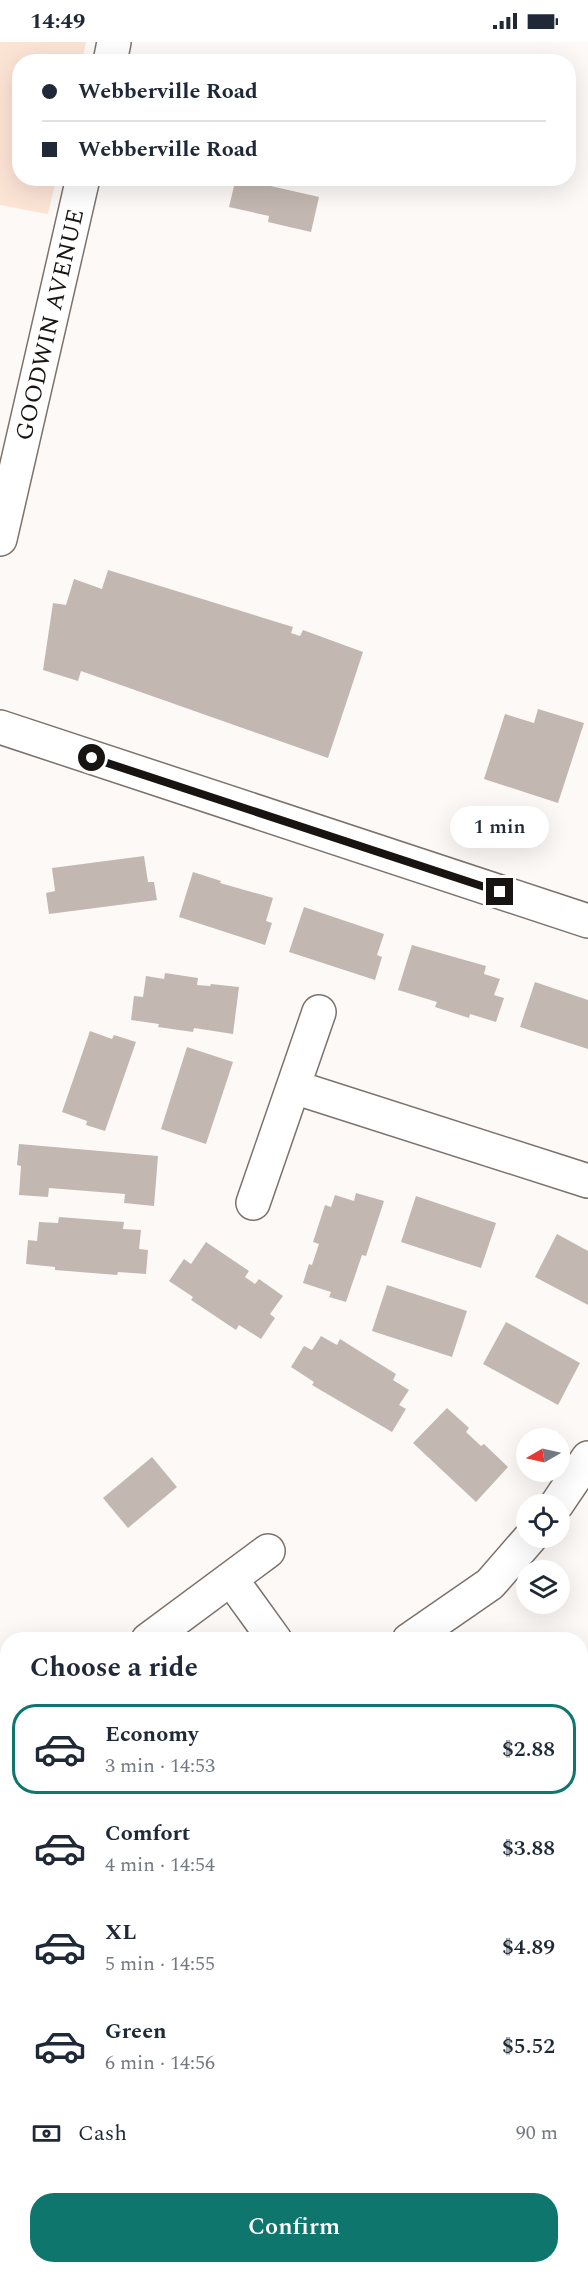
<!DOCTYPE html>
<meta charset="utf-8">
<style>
:root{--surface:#fff;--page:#f2f2f3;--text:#1f2937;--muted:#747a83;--line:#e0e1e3;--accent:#0f766e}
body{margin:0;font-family:Spectral,serif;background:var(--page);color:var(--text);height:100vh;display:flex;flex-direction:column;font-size:22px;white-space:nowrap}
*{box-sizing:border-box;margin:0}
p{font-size:20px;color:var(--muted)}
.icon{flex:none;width:33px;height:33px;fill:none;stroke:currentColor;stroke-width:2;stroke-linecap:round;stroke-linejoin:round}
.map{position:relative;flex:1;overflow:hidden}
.side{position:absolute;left:0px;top:1590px;width:588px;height:642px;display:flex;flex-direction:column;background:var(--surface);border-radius:24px 24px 0 0;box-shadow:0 6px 24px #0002}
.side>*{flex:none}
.banner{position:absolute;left:12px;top:12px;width:564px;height:132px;border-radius:24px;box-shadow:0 6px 24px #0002;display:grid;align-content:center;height:132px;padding:0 30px;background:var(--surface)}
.needle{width:39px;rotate:261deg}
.fabs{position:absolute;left:516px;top:1386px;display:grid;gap:12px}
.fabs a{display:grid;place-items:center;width:54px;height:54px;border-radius:50%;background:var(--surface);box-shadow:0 6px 24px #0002;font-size:30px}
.end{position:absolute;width:27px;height:27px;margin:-14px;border:8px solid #181412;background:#fff;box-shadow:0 0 0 3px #fff}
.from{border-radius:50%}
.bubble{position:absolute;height:42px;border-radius:21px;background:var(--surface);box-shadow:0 6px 24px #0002;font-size:20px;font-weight:600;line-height:42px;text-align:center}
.banner b{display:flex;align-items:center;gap:21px;height:57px;font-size:22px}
.banner b+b{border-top:2px solid var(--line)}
.banner i{width:15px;height:15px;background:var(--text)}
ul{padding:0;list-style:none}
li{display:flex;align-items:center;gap:18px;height:90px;margin:0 12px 9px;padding:0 18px;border:3px solid transparent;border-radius:24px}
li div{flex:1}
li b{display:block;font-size:22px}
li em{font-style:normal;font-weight:600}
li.current{border-color:var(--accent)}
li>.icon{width:54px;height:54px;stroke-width:1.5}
h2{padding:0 30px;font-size:27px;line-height:72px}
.pay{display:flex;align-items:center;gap:15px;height:66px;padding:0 30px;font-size:22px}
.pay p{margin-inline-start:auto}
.cta{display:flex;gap:12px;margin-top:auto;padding:12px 30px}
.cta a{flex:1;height:69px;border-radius:24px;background:var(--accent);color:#fff;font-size:24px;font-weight:600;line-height:69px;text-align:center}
.status{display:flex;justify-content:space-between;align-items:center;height:42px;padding:0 30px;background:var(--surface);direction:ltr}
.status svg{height:16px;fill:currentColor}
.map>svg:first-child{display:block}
</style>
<div class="status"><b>14:49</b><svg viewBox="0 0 49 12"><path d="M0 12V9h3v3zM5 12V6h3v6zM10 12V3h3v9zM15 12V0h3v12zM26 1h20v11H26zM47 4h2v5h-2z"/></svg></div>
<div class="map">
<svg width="588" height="2232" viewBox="0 0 588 2232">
<rect width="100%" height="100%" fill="#fdf9f6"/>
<!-- green -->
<polygon fill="#fce4d5" points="0,0 86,0 82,19 20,20 20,136 56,137 48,172 0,163"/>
<!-- building -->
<g fill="#c3b8b1">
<polygon points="224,136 263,136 262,142 319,155 311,190 268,180 269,174 229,165 235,140"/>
<polygon points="108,528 293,585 291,591 300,594 303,588 363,610 328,716 81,629 78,639 43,628 53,561 66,563 74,537 102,547"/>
<polygon points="538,667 584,681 558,761 484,737 505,672 534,681"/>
<polygon points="144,814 148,840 154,840 157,858 49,872 46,851 55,849 52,826"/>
<polygon points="193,830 221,839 220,841 273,856 266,879 272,881 265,903 179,875"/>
<polygon points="304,865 384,892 377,913 382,915 375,938 289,910"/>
<polygon points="412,903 486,924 484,932 500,937 494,953 504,956 496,980 470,972 469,976 435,965 437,960 398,948"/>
<polygon points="165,931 198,936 197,943 210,944 211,942 239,945 233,992 194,986 193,990 158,985 159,982 131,978 134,954 143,955 146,934 164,937"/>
<polygon points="535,940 588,958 588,1007 520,985"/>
<polygon points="90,989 112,997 114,993 136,1000 105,1089 86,1083 87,1079 62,1070"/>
<polygon points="187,1005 233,1020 206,1102 161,1087"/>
<polygon points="19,1102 158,1114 154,1164 124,1161 125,1152 49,1146 48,1155 19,1153 21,1124 17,1123"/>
<polygon points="356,1151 384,1159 366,1214 362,1213 346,1260 329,1255 331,1250 303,1241 309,1222 312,1223 319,1202 313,1200 325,1163 331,1165 335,1153 354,1159"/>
<polygon points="416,1154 496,1181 481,1226 401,1200"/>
<polygon points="59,1175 124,1180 123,1187 141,1188 139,1207 148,1208 146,1232 118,1230 117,1233 55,1228 55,1225 26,1222 28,1198 37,1199 39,1180 58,1181"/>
<polygon points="557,1192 588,1209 588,1263 535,1235"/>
<polygon points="206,1200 249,1229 245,1235 255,1242 259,1237 283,1254 270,1272 275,1276 261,1297 239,1283 236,1288 191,1258 193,1255 169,1239 184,1217 191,1222"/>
<polygon points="387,1243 467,1269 452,1315 372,1289"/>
<polygon points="506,1280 580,1321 558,1363 483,1322"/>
<polygon points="321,1294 337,1303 340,1297 396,1332 393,1338 409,1348 399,1363 406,1367 392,1390 312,1343 314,1340 291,1325 304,1304 312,1308"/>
<polygon points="447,1366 469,1386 466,1390 481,1404 484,1402 508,1425 476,1460 413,1401"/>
<polygon points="152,1415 177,1445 128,1486 103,1456"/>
<polygon points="8,1839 8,1882 7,1882 0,1861 0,1842"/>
<polygon points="580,1957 588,1961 588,2016 580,2029"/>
<polygon points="0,2169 8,2182 8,2197 0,2202"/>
<polygon points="191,2224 222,2224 218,2227 220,2231 217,2232 195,2232"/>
<polygon points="386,2224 459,2224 467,2232 393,2232"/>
</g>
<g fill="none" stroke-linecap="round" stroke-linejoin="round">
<!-- minor casing -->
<g stroke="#7c726b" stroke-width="36">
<g id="minor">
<polyline points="110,20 114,0"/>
<path id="s1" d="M0 497 83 136"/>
<polyline points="0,685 588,879"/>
<polyline points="294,1045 588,1139"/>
<polyline points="253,1161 319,970"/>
<polyline points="557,1462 588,1416"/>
<polyline points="231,1537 275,1598"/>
<polyline points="148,1598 268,1509"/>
<polyline points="409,1598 490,1542 530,1496"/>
<polyline points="0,1762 8,1759"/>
<polyline points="0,2046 8,2058"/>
<polyline points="580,2125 588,2113"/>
<polyline points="580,2215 588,2221"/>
<polyline points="108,2224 112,2232"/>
</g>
</g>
<!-- minor -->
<use href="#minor" stroke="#fff" stroke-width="33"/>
</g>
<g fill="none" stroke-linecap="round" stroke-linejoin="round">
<!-- route -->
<polyline stroke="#181412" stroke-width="8" points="92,716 500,850"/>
</g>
<g text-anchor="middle" stroke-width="4.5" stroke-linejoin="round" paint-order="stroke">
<!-- street labels -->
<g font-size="24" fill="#181412" stroke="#fff">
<text dy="8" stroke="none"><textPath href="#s1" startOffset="220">GOODWIN AVENUE</textPath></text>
</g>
</g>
</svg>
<div class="fabs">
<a><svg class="needle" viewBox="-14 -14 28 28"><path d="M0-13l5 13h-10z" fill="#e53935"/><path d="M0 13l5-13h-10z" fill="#747a83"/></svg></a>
<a><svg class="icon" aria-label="locate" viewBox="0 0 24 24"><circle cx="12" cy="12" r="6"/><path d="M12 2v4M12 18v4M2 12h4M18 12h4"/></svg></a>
<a><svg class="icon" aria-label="layers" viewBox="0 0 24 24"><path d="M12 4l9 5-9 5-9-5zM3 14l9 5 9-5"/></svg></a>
</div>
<i class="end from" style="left:92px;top:716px"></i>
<i class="end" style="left:500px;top:850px"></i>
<div class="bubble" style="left:450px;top:764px;width:99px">1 min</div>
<div class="banner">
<b><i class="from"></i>Webberville Road</b>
<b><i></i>Webberville Road</b>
</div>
<section class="side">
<h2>Choose a ride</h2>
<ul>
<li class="current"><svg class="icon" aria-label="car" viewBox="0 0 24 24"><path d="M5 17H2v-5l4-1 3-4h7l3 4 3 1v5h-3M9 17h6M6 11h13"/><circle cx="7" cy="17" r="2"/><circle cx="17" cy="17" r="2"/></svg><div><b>Economy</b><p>3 min · 14:53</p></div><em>$2.88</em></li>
<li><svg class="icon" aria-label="car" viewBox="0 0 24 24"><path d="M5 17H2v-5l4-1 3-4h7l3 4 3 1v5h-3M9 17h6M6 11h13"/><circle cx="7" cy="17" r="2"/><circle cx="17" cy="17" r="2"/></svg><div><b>Comfort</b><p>4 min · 14:54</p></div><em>$3.88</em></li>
<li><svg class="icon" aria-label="car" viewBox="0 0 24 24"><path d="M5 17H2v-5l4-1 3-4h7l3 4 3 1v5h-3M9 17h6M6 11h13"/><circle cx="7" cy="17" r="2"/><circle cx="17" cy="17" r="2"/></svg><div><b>XL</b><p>5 min · 14:55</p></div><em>$4.89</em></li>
<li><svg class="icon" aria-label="car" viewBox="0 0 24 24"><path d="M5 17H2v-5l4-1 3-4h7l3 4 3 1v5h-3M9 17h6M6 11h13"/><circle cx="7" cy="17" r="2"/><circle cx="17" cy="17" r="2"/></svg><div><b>Green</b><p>6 min · 14:56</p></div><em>$5.52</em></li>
</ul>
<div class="pay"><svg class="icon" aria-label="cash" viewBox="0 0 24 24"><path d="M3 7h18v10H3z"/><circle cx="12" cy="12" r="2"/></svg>Cash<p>90 m</p></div>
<div class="cta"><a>Confirm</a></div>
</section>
</div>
